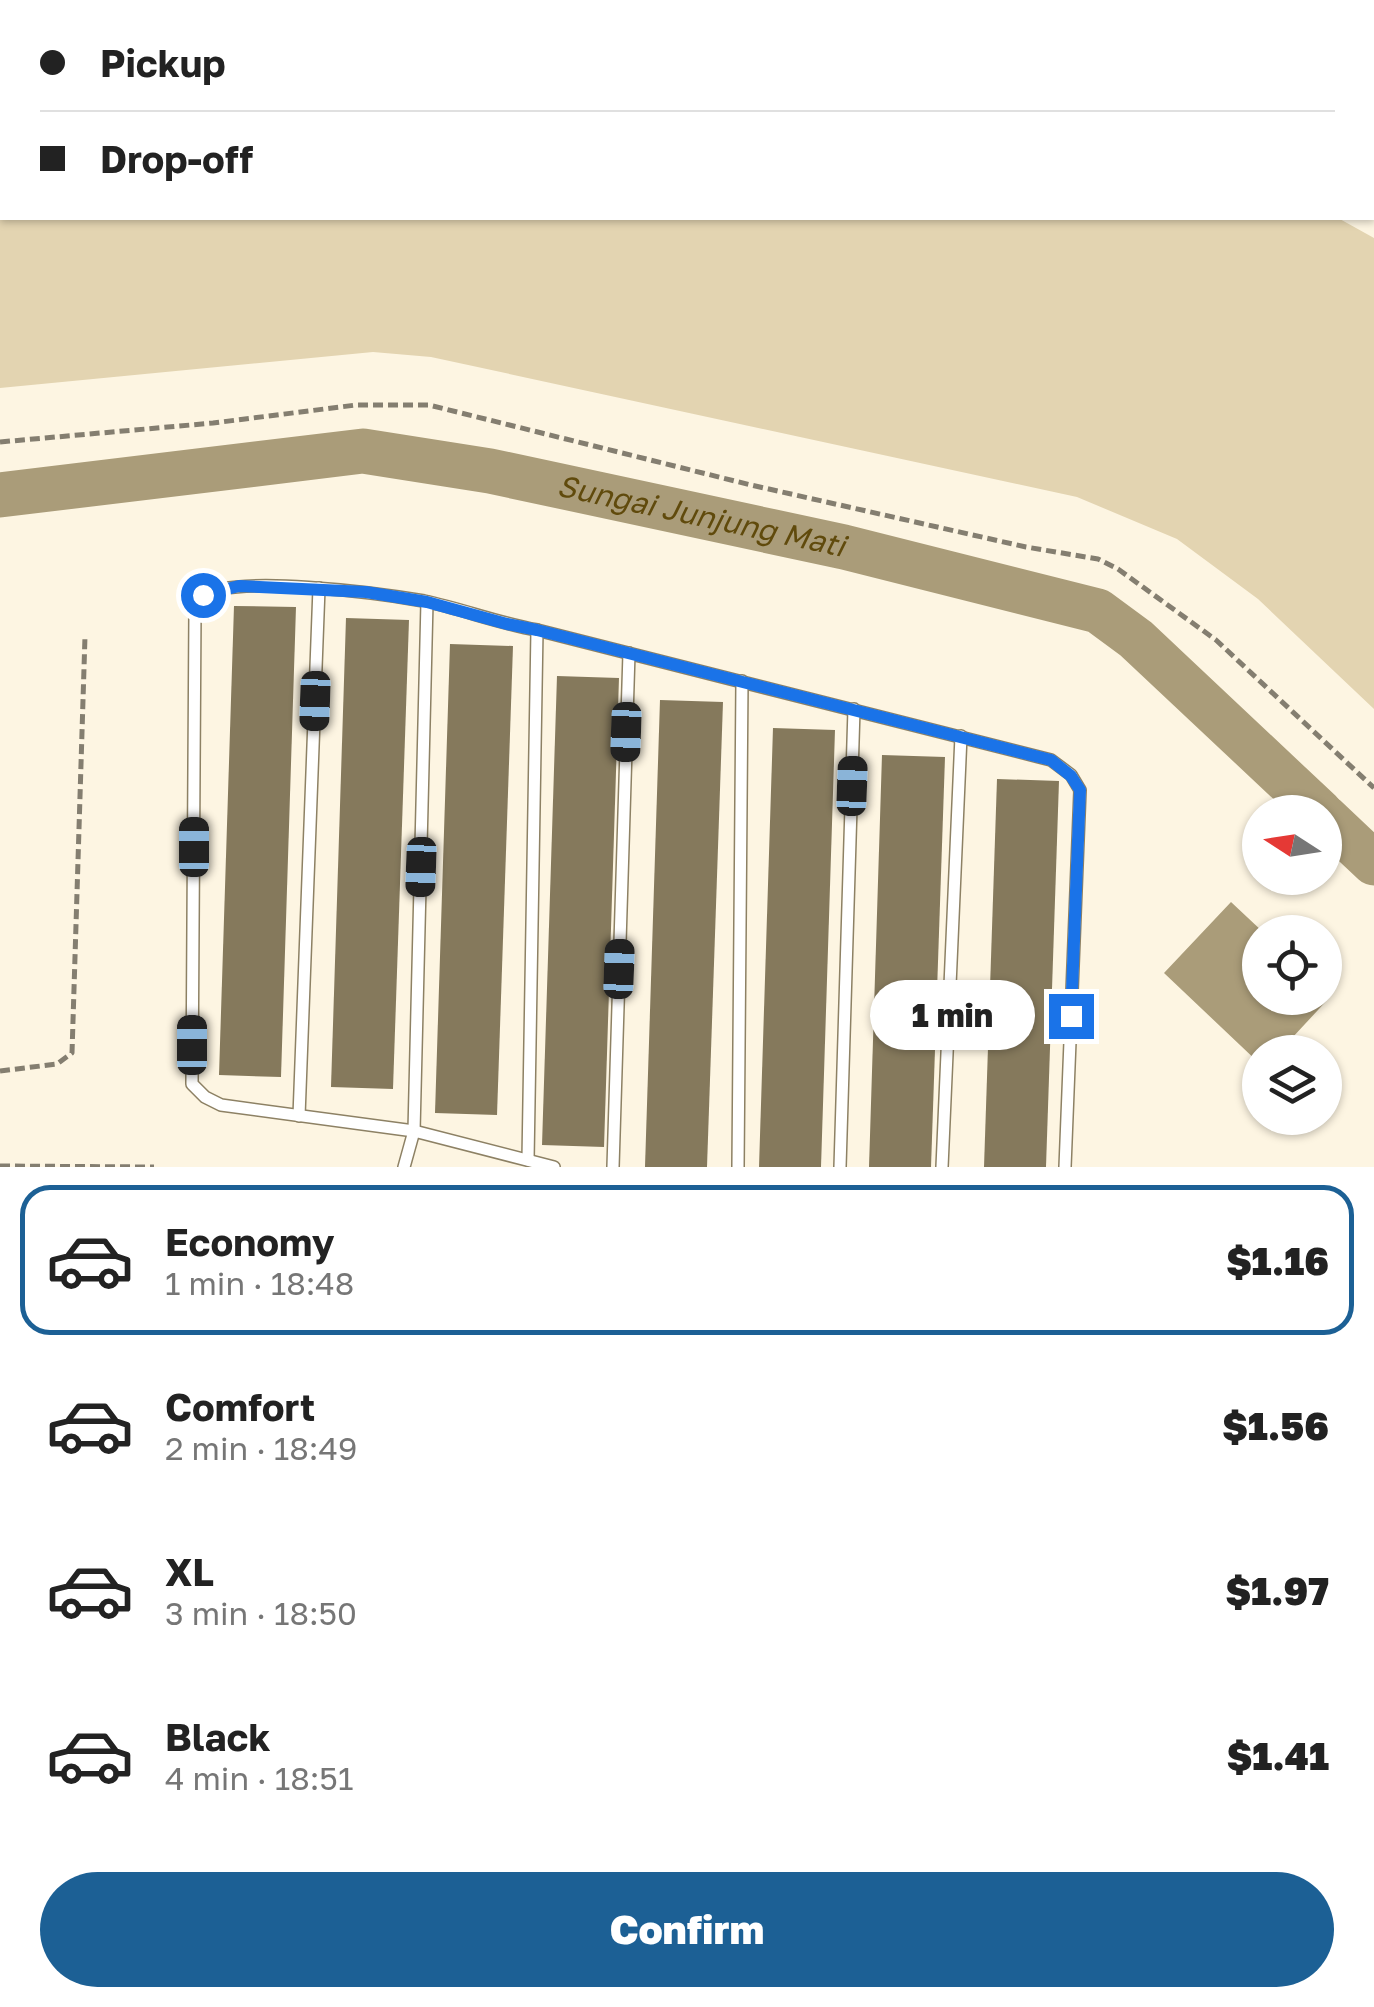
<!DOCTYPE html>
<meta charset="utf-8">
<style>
:root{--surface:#fff;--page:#f6f6f6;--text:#222;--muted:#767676;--line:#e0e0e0;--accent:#1c6095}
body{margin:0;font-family:"Golos Text",sans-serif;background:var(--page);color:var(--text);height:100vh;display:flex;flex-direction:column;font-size:38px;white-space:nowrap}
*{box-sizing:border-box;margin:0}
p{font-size:32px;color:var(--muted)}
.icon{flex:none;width:55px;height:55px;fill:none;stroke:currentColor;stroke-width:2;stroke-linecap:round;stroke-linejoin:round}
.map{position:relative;height:1167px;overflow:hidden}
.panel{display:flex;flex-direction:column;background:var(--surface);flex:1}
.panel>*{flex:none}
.banner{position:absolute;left:0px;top:0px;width:1375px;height:220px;box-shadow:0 2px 8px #0004;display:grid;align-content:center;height:220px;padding:0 40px;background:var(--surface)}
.needle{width:65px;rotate:282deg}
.tools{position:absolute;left:1242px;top:795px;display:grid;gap:20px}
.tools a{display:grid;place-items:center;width:100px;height:100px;border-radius:50%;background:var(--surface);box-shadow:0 2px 8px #0004;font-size:50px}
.end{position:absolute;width:45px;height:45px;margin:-22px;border:12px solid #1a73e8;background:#fff;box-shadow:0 0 0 5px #fff}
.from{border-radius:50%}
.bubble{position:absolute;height:70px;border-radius:35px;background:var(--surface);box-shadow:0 2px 8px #0004;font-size:32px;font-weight:800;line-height:70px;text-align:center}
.car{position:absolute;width:30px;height:60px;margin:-30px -15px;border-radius:12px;box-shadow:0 0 8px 2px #0007;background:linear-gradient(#222 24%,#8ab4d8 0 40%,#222 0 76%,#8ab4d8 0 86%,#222 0)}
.banner b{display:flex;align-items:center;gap:35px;height:95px;font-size:38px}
.banner b+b{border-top:2px solid var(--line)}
.banner i{width:25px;height:25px;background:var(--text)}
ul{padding:18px 0 0;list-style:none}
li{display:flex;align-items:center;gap:30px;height:150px;margin:0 20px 15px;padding:0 20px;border:5px solid transparent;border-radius:30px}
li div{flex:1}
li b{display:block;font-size:38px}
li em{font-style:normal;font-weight:800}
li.active{border-color:var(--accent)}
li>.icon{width:90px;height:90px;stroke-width:1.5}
.action{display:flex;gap:20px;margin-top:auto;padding:20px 40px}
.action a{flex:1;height:115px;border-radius:60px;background:var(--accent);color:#fff;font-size:40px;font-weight:800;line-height:115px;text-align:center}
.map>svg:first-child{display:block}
</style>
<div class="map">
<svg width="1374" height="1167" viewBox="0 0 1374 1167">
<rect width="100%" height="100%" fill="#fdf5e2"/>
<!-- green -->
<g fill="#e3d4b1">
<polygon points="31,0 718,0 735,2 24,2"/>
<polygon points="2,11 2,218 1338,218 1374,238 1374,709 1258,599 1177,539 1077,497 431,357 373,352 0,388 0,11"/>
</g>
<!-- water -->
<polygon fill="#aa9c79" points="1231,902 1263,932 1260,932 1260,998 1325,998 1325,990 1331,996 1279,1052 1260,1052 1260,1064 1164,973"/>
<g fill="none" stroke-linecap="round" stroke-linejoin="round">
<!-- river -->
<g stroke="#aa9c79" stroke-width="45">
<polyline points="956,0 967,2"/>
<polyline points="1372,191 1374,192"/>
<path id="s1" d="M0 495 363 451 490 471 844 547 1098 611 1136 639 1320 812"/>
<polyline points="1325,817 1374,863"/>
</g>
</g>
<!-- building -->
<g fill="#85795c">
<polygon points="234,606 296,607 281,1077 219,1075"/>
<polygon points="346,618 409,620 393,1089 331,1087"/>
<polygon points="450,644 513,646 497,1115 435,1113"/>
<polygon points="557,676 619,678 604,1147 542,1145"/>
<polygon points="660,700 723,702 707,1167 645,1167"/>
<polygon points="773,728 835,730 821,1167 759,1167"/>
<polygon points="882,755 945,757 931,1167 869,1167"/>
<polygon points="997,779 1059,781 1046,1167 984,1167"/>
</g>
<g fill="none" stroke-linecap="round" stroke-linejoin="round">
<!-- lane casing -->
<g stroke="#8d8164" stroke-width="14">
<g id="lane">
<polyline points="299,1116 319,588"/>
<polyline points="528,1160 537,630"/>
<polyline points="404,1167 414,1131 427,602"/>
<path d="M554 1167 414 1131 221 1105 205 1097 192 1084 195 610C196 604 196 601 201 597 230 573 384 594 424 601 462 609 498 623 537 630L1051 760 1071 775 1080 790 1065 1167"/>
<polyline points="613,1167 629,653"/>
<polyline points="738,1167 742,681"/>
<polyline points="840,1167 854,709"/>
<polyline points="942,1167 961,736"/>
</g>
</g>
<!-- path -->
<g stroke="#847e70" stroke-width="5" stroke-dasharray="10 5" stroke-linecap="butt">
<polyline points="0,442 213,423 356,405 429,405 751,485 1026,547 1098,559 1118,569 1216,640 1374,788"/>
<polyline points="0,1071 57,1064 72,1053 85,636"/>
<polyline points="0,1166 154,1167"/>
</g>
<!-- lane -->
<use href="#lane" stroke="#fff" stroke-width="11"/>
</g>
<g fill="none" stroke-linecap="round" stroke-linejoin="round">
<!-- route -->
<polyline stroke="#1a73e8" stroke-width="12" points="203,595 239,586 366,592 427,602 507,624 537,630 1051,760 1071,776 1080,790 1071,1016"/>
</g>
<g text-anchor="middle" stroke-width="8" stroke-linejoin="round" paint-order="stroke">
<!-- water labels -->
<g font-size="30" font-style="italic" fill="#604a0c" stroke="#fff">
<text dy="10" stroke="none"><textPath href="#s1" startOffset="710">Sungai Junjung Mati</textPath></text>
</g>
</g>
</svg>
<div class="tools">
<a><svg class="needle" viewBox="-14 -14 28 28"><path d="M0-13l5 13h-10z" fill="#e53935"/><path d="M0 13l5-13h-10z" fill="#767676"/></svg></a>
<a><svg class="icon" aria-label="locate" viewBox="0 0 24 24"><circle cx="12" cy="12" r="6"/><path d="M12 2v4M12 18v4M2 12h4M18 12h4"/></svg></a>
<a><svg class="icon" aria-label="layers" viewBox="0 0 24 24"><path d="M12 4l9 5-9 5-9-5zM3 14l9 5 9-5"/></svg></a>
</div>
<i class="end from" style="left:203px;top:595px"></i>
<i class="end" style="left:1071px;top:1016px"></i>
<div class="bubble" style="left:870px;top:980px;width:165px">1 min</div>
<i class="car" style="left:315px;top:701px;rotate:182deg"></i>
<i class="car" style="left:626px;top:732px;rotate:182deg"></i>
<i class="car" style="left:852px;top:786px;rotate:2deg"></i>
<i class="car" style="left:194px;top:847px;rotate:0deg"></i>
<i class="car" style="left:421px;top:867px;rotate:182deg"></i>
<i class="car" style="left:619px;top:969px;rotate:2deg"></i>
<i class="car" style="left:192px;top:1045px;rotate:0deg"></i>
<div class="banner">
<b><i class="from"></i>Pickup</b>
<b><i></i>Drop-off</b>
</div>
</div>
<section class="panel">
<ul>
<li class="active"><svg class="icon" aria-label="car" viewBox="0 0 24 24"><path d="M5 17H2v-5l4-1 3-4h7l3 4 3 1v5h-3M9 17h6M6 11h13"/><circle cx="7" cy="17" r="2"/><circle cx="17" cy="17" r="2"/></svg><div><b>Economy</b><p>1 min · 18:48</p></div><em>$1.16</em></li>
<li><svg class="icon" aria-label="car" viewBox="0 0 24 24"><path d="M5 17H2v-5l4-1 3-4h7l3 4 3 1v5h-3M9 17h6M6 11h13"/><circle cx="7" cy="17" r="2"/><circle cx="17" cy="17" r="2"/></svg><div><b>Comfort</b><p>2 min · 18:49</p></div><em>$1.56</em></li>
<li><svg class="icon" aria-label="car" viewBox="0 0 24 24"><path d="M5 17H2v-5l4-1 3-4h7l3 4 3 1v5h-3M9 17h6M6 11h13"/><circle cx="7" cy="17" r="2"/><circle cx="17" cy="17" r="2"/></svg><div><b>XL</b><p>3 min · 18:50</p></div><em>$1.97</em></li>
<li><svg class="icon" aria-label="car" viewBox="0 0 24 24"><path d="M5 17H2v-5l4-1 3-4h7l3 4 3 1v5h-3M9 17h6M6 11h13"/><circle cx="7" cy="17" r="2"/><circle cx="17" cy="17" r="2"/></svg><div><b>Black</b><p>4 min · 18:51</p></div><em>$1.41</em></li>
</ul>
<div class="action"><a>Confirm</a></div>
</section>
